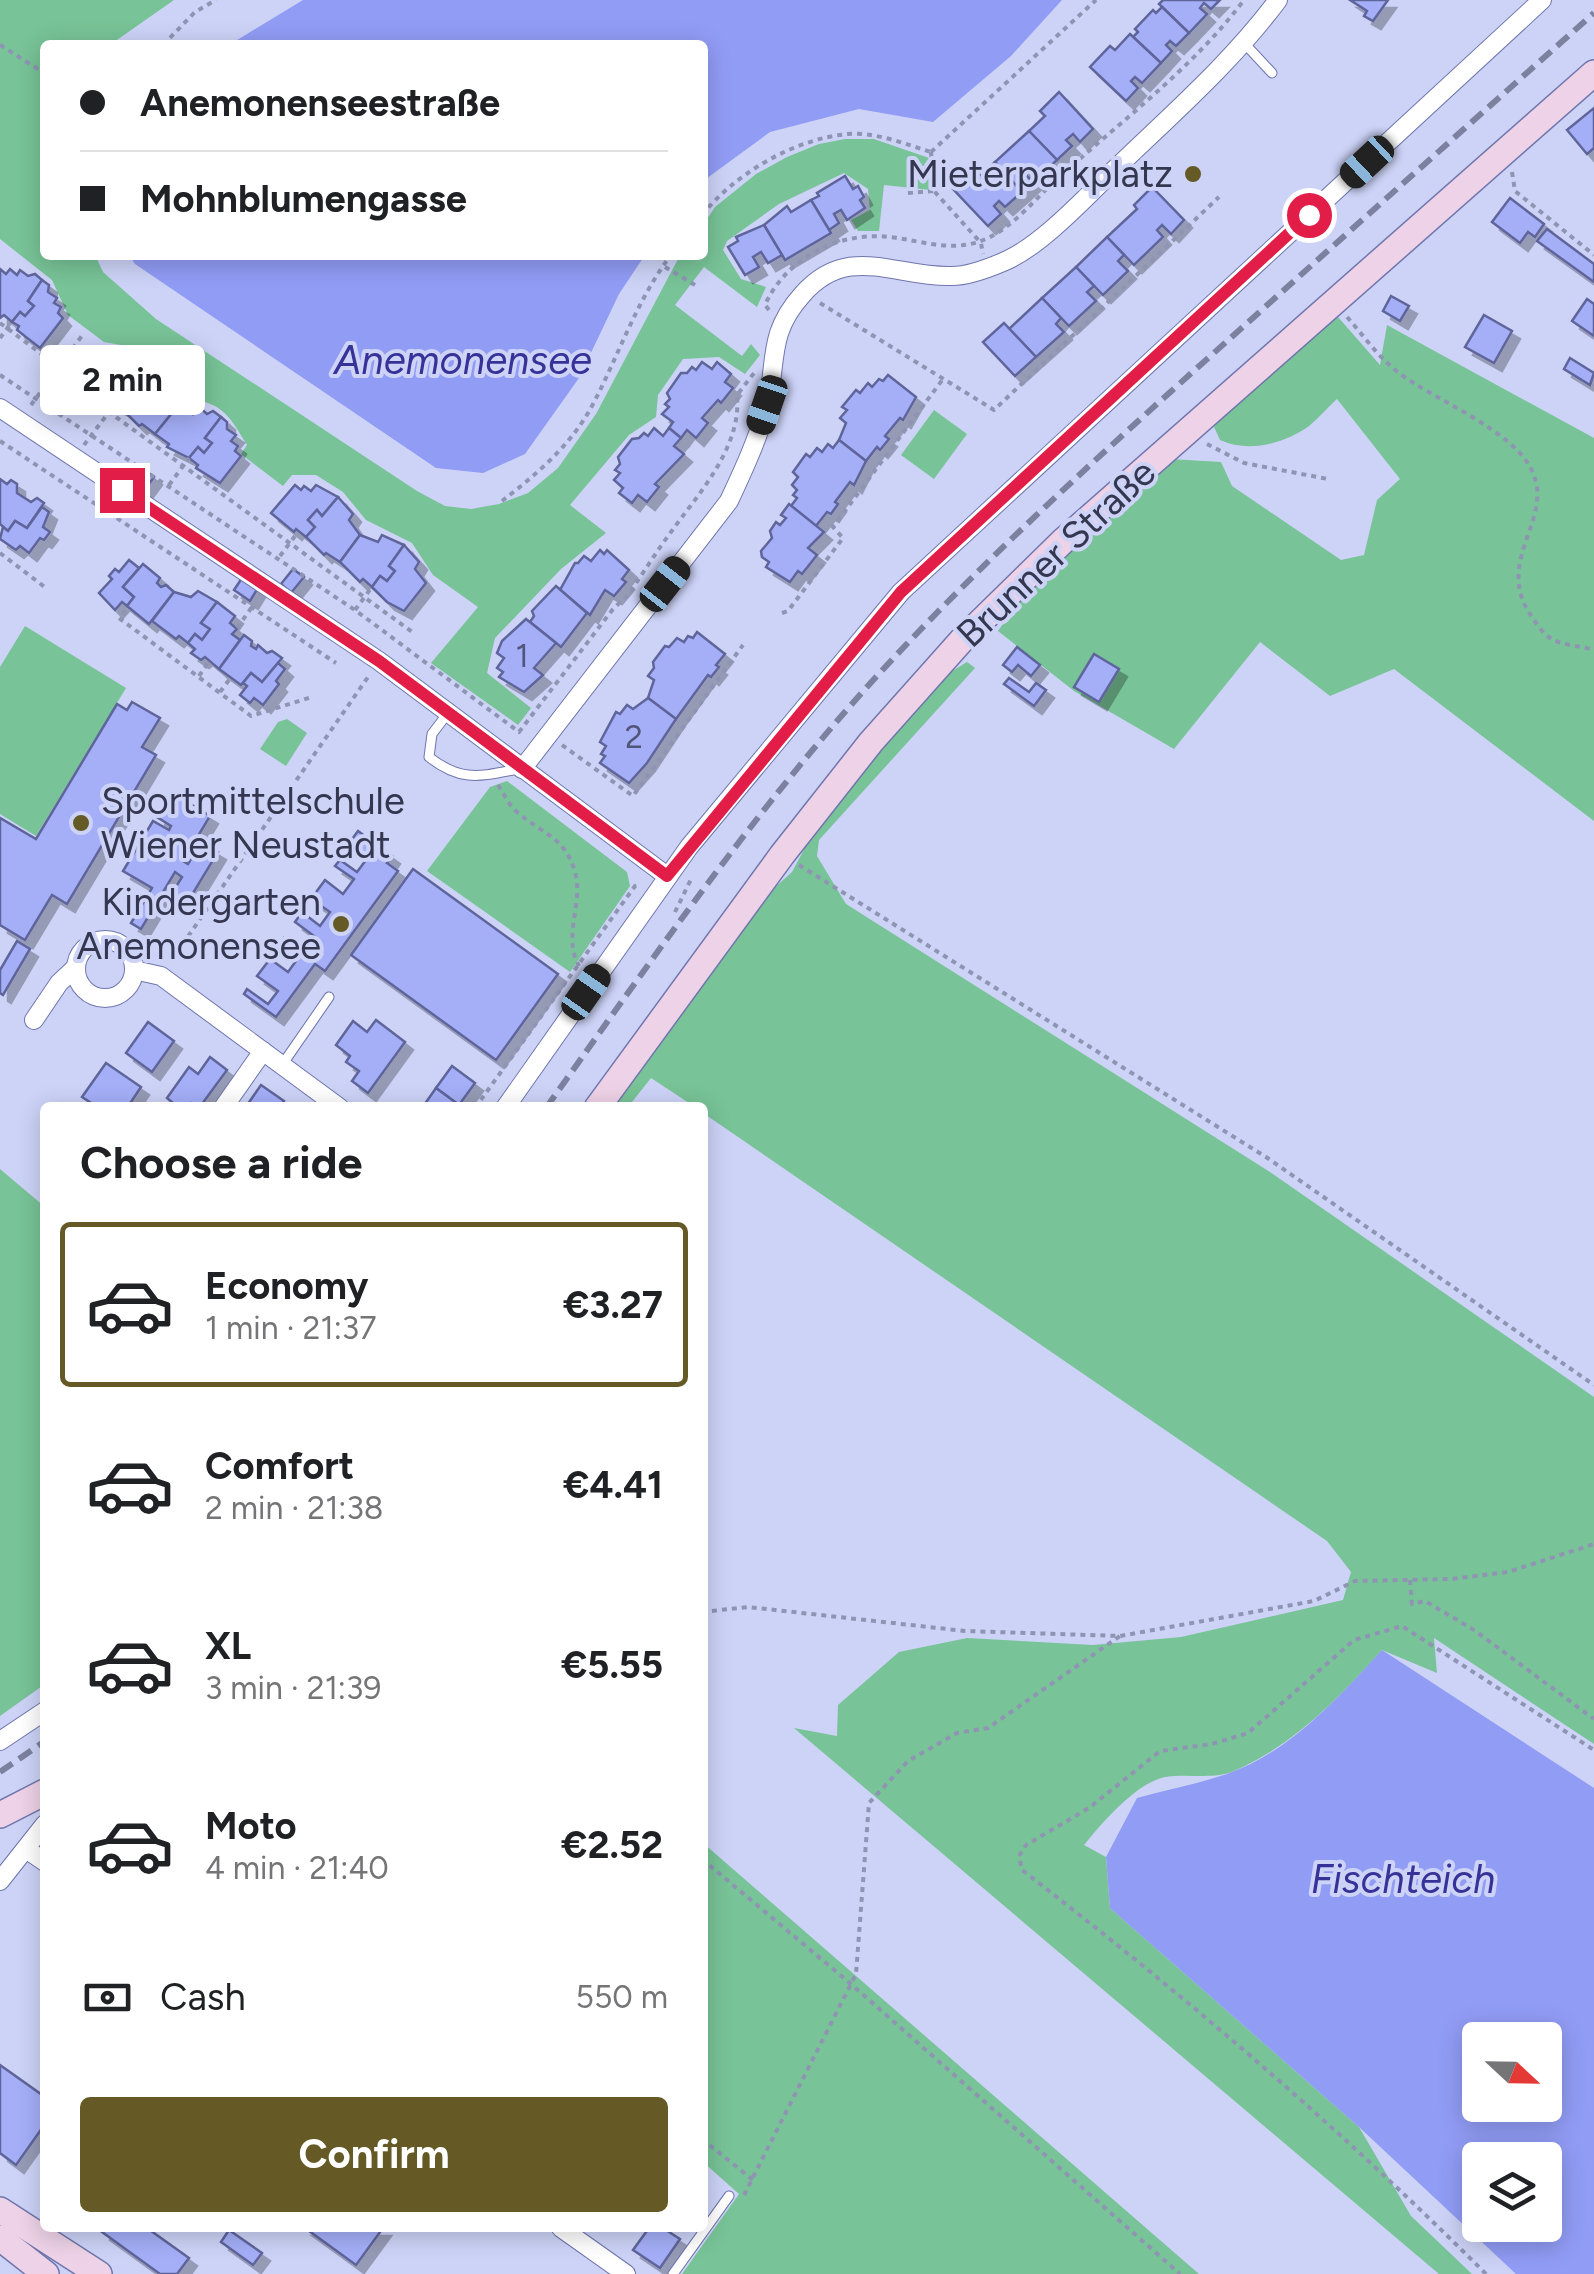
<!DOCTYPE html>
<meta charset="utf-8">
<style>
:root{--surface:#fff;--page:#f2f2f2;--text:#202124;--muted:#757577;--line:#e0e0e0;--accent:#655a26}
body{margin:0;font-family:Figtree,sans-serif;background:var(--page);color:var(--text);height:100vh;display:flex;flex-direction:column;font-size:38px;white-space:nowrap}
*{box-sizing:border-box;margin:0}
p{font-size:32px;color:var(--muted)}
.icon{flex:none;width:55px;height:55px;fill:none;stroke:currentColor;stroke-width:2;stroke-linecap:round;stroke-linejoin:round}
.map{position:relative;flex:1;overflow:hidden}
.side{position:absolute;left:40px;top:1102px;width:668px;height:1130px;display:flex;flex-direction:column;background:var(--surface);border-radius:10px;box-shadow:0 5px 25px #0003}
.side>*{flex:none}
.hud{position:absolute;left:40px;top:40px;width:668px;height:220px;border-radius:10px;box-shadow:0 5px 25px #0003;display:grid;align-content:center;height:220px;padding:0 40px;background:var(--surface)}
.needle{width:65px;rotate:112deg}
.buttons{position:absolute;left:1462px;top:2022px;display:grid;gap:20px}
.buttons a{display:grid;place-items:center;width:100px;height:100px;border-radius:10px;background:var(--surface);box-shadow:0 5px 25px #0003;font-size:50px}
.end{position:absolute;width:45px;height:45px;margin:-22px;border:12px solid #e11d48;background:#fff;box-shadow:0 0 0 5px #fff}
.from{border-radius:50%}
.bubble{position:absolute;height:70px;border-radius:10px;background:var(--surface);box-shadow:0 5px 25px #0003;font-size:32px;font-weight:700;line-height:70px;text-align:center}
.car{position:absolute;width:30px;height:60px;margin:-30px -15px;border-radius:12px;box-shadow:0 0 8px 2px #0007;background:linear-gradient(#222 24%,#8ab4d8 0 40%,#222 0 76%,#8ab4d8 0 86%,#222 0)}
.hud b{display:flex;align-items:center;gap:35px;height:95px;font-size:38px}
.hud b+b{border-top:2px solid var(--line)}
.hud i{width:25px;height:25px;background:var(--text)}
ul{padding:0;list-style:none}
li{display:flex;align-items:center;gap:30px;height:165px;margin:0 20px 15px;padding:0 20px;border:5px solid transparent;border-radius:10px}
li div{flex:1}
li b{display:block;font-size:38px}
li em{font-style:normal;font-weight:700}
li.selected{border-color:var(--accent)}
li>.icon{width:90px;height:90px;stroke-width:1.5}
h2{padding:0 40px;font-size:45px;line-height:120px}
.pay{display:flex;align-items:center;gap:25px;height:110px;padding:0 40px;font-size:38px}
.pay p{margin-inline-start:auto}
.cta{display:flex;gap:20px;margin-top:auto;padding:20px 40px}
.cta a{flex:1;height:115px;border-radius:10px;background:var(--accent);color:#fff;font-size:40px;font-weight:700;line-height:115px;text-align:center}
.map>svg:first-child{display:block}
</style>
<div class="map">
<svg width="1594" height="2274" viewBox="0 0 1594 2274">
<defs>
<filter id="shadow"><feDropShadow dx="8" dy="8" stdDeviation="0" flood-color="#0004"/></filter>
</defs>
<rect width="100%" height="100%" fill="#cdd3f7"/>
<!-- green -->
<g fill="#78c397">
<path d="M0 0H174L114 42 115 45H45V255H95L103 272 156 319 417 491 445 506 471 509 499 504 528 493 558 468 596 414 678 259 681 255H702L703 225 715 207 756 174 787 157 819 144 845 139H874L929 158 931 190 884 185 879 231H858L851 220 870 210 868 189 844 173 779 204 727 241 723 250 741 279 766 287 757 307 704 267 675 305 742 356 751 344 760 355 745 374 719 357 683 359 658 395 656 417 629 435 570 505 606 533 561 569 495 638 487 673 531 708 518 725 431 663 478 607 433 575 412 543 366 520 343 492 316 475H292L283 486 241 454 247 445C228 413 220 400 181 399L165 371 137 348 104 342 68 315 52 280 0 239Z"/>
<path d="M1338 317 1380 365 1387 325 1594 438V821L1394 669 1330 696 1260 642 1174 749 1074 691 998 631 1024 593 1170 459 1221 462 1232 486 1341 560 1364 555 1377 500 1400 479 1337 399C1328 407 1319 418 1309 426 1284 444 1248 453 1220 440L1214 427 1219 412Z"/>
<polygon points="934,410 967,434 934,479 901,455"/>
<polygon points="25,626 126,688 36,836 0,814 0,667"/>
<path d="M967 662 975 668 819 840 817 856 846 904 1270 1172 1594 1397V1744L1434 1638 1437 1673 1382 1650C1339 1698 1294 1745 1234 1771 1214 1780 1187 1773 1165 1777 1136 1783 1102 1823 1084 1845L1106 1857 1110 1908 1359 2127 1411 2216 1472 2274H1439L794 1728 837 1736 838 1705 899 1652 967 1638 1093 1645 1181 1637 1343 1600 1351 1572 1327 1541 703 1113 702 1108 695 1107 651 1078 628 1107 609 1108 762 899 792 872 815 829 939 679Z"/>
<polygon points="287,719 307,733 286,766 260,749 278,722"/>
<polygon points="507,781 627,872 630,886 570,972 427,871 490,787"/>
<polygon points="0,1169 45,1207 45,1684 0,1716"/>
<polygon points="703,1843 1199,2274 682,2274 739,2194 703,2162"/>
</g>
<!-- water -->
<g fill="#919cf5" fill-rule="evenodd">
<polygon points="303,0 1062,0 1011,56 933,122 859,109 770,132 703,181 702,45 229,45"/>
<polygon points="129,255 645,255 619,294 579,378 525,454 483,473 436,468 135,264"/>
<path d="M1382 1650 1594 1788V2274H1516L1359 2127 1110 1908 1106 1857 1137 1798C1166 1790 1197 1784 1227 1774 1290 1752 1338 1698 1382 1650ZM1480 2040H1545V2105H1480ZM1480 2160H1545V2225H1480Z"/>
</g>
<!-- building -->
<g fill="#a5aff8" stroke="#5e659a" stroke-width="2.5" filter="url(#shadow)">
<polygon points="1163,0 1220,0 1211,9 1204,3 1200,8 1207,14 1189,33 1159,4"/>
<polygon points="1350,0 1388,0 1373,21 1364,16 1367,11"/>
<polygon points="1162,7 1189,33 1176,46 1170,41 1166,45 1172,51 1161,63 1133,37 1138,32 1135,29 1153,10 1156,13"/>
<polygon points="1130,34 1161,63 1142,83 1135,77 1131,81 1138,88 1126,101 1090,67 1110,46 1115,50"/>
<polygon points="1059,92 1093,129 1080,142 1073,134 1066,140 1072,146 1057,160 1029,131 1045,116 1040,111"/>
<polygon points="1594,108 1594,148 1587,154 1567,130"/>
<polygon points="1029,131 1057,160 1041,175 1033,167 1025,174 1033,182 1022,192 995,162"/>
<polygon points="995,162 1022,192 1005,207 999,201 994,206 1001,214 988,226 953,189 975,168 981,175"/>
<polygon points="845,176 853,189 858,186 864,197 860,200 865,208 847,220 841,210 834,214 839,223 829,230 811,200 819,196 817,193"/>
<polygon points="1152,187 1184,220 1171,234 1162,225 1157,230 1163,237 1134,265 1107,237 1137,209 1134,205"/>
<polygon points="1510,198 1544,224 1535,237 1528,232 1520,243 1492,222"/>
<polygon points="811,200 831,233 785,260 764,225 787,206 791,212"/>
<polygon points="764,225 782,255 768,263 761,252 753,257 759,267 745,275 728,247 738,241 736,237"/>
<polygon points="1547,229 1594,264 1594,282 1537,241"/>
<polygon points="1107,237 1124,255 1118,261 1128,271 1103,295 1076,267"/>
<polygon points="1076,267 1094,286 1087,292 1096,301 1069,326 1042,298"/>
<polygon points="0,269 6,274 10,269 17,275 20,270 28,276 35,274 42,280 28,301 34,306 25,316 20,312 12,322 4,315 0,318"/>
<polygon points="42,280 49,285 48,292 57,298 54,303 61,307 58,313 63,318 40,348 17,330 19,326 12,322 20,312 25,316 34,306 28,301"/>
<polygon points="1391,296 1409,306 1400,321 1383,311"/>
<polygon points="1042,298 1061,318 1056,324 1064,332 1036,357 1009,329"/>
<polygon points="1587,299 1594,304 1594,336 1572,321"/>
<polygon points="1484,315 1512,331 1494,363 1465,347"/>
<polygon points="1004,323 1036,357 1015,376 983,342"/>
<polygon points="110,356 127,363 132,357 153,367 138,388 131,384 124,393 130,398 122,409 100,397 103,395 89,385"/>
<polygon points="1570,358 1594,373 1590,385 1564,369"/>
<polygon points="702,362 712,369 717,362 731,374 725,382 733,388 721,403 718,400 702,418 708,423 696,438 687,430 681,438 669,428 673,422 662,414 669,407 665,404 670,399 667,393 681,373 687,373 692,367 696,370"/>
<polygon points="153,367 170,386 166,392 173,397 170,401 177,407 155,434 142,424 139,426 122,409 130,398 124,393 131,384 138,388"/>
<polygon points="888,375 916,397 903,420 900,418 885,436 889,439 880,450 877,447 866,461 839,440 846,423 840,418 847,410 842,407 856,390 860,393 868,383 872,387 879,379 883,381"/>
<polygon points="198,406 207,414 213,411 221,417 205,438 212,443 204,453 198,447 189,458 167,447 169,444 155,434 177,407 183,412 186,408 193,414"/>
<polygon points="221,417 227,422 227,429 236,435 231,441 238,446 235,451 241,456 220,483 196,468 198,465 189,458 198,447 204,453 212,443 205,438"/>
<polygon points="654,428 663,436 669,428 681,438 674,446 684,454 655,484 659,487 647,502 638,495 632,503 619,493 623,488 614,480 620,473 615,470 620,464 618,457 632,439 639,438 644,433 648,436"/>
<polygon points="839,440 866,461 854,485 850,482 835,502 838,504 831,514 827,512 816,526 791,506 797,498 793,495 797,490 792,485 798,477 793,472 806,454 810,457 817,448 822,452 828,444 833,448"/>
<polygon points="143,469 154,477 143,492 132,484"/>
<polygon points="0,479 7,484 11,480 17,484 17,493 31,502 37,498 44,503 27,528 15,521 8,531 0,524"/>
<polygon points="295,485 301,490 304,486 311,491 316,485 338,497 322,516 317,510 308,520 315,527 306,537 296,529 294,532 271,513"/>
<polygon points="338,497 353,514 349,520 360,535 340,562 326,553 324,555 306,537 315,527 308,520 317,510 322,516"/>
<polygon points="789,504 824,532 808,548 817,555 802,574 798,571 790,582 766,567 769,562 762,557 761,551 772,538 770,531 776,522 780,525 786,518 781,515"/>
<polygon points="42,507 49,512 43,527 50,532 44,540 40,538 29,553 20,546 16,550 0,539 3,527 8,531 15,521 27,528"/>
<polygon points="360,535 378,542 382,535 404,545 389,566 395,571 387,581 380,576 372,587 363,579 360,582 340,562"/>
<polygon points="404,545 419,562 415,569 426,583 404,611 387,602 372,587 380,576 387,581 395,571 389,566"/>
<polygon points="600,550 604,554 607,550 629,570 622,579 626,582 614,596 605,590 590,615 560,590 575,563 578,563 584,556 591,561"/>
<polygon points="129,560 139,568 123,587 134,597 127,606 122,602 115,610 99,593 112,579 109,576 115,569 119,572"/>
<polygon points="143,564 160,578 157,583 161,587 166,585 174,592 149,624 127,606 134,597 123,587"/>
<polygon points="293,569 304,577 291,593 281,584"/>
<polygon points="242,578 258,588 250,601 234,590"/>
<polygon points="556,586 587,613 561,647 530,622 534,616 532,611"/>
<polygon points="198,591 217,602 201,623 210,629 202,640 195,634 188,643 179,636 176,639 152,621 174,592 191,597"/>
<polygon points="217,602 235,616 230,623 237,629 232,634 240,640 219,669 205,657 201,660 191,653 195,649 188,643 195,634 202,640 210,629 201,623"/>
<polygon points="526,619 556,643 534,668 543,675 524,692 499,677 503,672 497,668 504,658 497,653 502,641"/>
<polygon points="697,632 725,654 716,665 719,667 711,677 708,675 676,719 648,698 654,680 648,676 654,668 653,662 665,646 669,647 677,638 684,642 688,636 693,638"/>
<polygon points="244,635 252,641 251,646 256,649 258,645 267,653 272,651 282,658 262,682 251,673 241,685 219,669"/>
<polygon points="1017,647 1040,665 1031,676 1018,665 1012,672 1003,665"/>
<polygon points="1094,654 1119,669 1099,702 1074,687"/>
<polygon points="278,663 285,669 276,681 279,684 263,705 254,698 250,703 240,695 247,686 243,683 251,673 262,682"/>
<polygon points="1009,678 1029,692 1036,683 1046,690 1034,706 1004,684"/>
<polygon points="648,698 676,719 647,763 629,783 600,763 605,756 601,754 606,746 600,742 616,712 620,714 627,705 633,709"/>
<polygon points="132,702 160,718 142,747 156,755 67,904 52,895 25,940 0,925 0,818 36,839 117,704 127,710"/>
<polygon points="172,793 210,816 183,861 188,864 201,842 218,852 184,908 169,898 182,877 175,872 141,929 131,923 152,888 123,871 153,821 169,830 171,826 157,817"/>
<polygon points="358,831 392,856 387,863 398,871 325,971 315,964 276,1017 244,994 247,989 268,1004 278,991 257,976 270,959 288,972 296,961 278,948 284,938 302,951 314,936 295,922 302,912 320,926 330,912 311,899 325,880 343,894 354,879 335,866 340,860 357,872 366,860 347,846"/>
<polygon points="413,869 558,974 496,1060 351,955"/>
<polygon points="17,941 30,949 3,995 0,993 0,970"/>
<polygon points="376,1020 405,1042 368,1093 352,1081 359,1071 346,1062 350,1056 336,1045 353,1021 367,1032"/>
<polygon points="148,1022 174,1041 152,1072 126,1053"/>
<polygon points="210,1057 227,1070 199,1108 191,1103 188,1108 179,1108 167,1098 189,1067 198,1074"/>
<polygon points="106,1063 141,1087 127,1108 88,1108 91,1103 82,1097"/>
<polygon points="452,1066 475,1083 459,1105 436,1088"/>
<polygon points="261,1085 284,1101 279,1108 245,1108"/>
<polygon points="436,1088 459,1105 457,1108 422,1108"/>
<polygon points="0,2065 45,2097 45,2124 16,2165 0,2153"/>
<polygon points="105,2228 147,2228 189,2258 177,2274 160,2274 102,2232"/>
<polygon points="305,2228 383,2228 356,2265"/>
<polygon points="649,2228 663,2228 680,2239 660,2268 633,2250"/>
<polygon points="229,2230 262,2253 253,2265 221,2242"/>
</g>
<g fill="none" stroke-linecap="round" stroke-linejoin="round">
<!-- service casing -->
<g stroke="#6f76ad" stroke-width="11">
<g id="service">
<polyline points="1245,44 1272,73"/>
<path d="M448 713 432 734 429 757C462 783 481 776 519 769"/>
<polyline points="282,1065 329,997"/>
<polyline points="673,2274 729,2196"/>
</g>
</g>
<!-- minor casing -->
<g stroke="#6f76ad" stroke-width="20">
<g id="minor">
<polyline points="0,408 379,661 667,876"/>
<path d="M522 769 729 501C743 471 757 441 766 409 778 364 766 335 802 295 848 242 895 278 952 276 967 276 989 268 1003 262 1040 247 1085 198 1114 170 1171 115 1231 63 1278 0"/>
<circle cx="105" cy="969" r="29"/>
<polyline points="134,970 161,976 340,1108"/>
<polyline points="34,1020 59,983 75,968"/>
<polyline points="223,1108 263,1051"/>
<polyline points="505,1108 689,847 901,592 1542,0"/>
<polyline points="0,1741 45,1711"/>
<polyline points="26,1849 45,1862"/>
<polyline points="0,1881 45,1824"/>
<polyline points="561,2228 626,2274"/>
</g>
</g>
<!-- secondary casing -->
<g stroke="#6f76ad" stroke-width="28">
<g id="secondary">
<polyline points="597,1108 782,855 871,742 961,641 1063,541 1594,73"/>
<polyline points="0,1815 45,1792"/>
<polyline points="0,2210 99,2274"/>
<polyline points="0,2238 46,2274"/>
</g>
</g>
<!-- path -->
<g stroke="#8f94b3" stroke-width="4" stroke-dasharray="5 5" stroke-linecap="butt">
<polyline points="0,45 38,69 45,70"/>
<polyline points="163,45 195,12 216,0"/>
<polyline points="931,152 1096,0"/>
<polyline points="931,152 934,191 981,243 983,254"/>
<polyline points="1512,172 1515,191 1594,255"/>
<polyline points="908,193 933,191"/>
<path d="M702 215C736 173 794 139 848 134 876 132 905 144 931 152"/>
<polyline points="665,267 695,285"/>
<polyline points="820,303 994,410 1219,197"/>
<path d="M769 310 765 305C786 258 839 231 890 237 924 241 954 254 988 238 1014 226 1036 198 1057 179 1120 122 1193 68 1244 0"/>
<path d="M1347 317C1364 336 1378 357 1399 373 1436 401 1516 431 1533 473 1553 520 1495 561 1530 614 1535 621 1542 633 1550 638 1560 645 1581 646 1594 650"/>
<polyline points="0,323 59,367"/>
<polyline points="0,338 12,322"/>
<path d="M0 375 355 610 519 732 613 609 627 596C642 575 656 552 671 532 699 493 742 447 737 395L754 373"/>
<polyline points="31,405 84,333"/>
<polyline points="0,441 336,663"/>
<polyline points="1207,444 1244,463 1328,479"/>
<polyline points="84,445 109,412 415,634"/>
<polyline points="169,485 189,458"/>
<path d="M502 501C537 474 571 445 592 406 619 355 636 301 671 255"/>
<polyline points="0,553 46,588"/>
<polyline points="280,556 298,532"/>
<polyline points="355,610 372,587"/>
<polyline points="126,611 119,618 251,716 312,697"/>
<polyline points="782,613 788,611 843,538 833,527 943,379"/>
<polyline points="237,628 252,607"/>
<polyline points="199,676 208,663"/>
<polyline points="220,692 229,680"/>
<polyline points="562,745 633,796 743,645"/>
<path d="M498 785C504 794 508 804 516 811 541 834 565 836 575 872 584 903 562 936 579 966"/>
<polyline points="799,865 1266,1157 1594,1385"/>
<polyline points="675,912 692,877"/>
<polyline points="171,961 368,677"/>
<polyline points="475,1108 635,886 641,884"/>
<polyline points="1410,1580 1412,1604 1425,1601 1474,1630 1594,1719"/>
<polyline points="702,1612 748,1607 965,1631 1120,1636 1314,1601 1355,1581 1452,1579 1508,1572 1594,1544"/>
<polyline points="702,1859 851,1984 1180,2274"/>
<polyline points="702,2139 753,2180"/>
<polyline points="744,2195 856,1974 869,1803 908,1761 957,1733 988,1728 1120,1636"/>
<path d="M1486 2274C1341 2129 1184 1995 1022 1870L1019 1856 1026 1845 1089 1808 1160 1751 1212 1744 1248 1733 1354 1640 1402 1626 1594 1750"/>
</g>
<!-- service -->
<use href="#service" stroke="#fff" stroke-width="9"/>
<!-- minor -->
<use href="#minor" stroke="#fff" stroke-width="18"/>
<!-- secondary -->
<use href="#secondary" stroke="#eed2e7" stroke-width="25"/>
<!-- rail -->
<g stroke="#7c819f" stroke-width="6" stroke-dasharray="15 8" stroke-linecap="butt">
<path d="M546 1108C651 961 754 811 876 677 988 555 1111 445 1235 334 1354 227 1474 120 1594 13"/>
<polyline points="0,1772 45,1741"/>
</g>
</g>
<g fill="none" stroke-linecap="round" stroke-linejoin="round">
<!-- route -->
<polyline stroke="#e11d48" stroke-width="12" points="122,490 379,661 667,876 901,592 1309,215"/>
</g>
<!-- markers -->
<g fill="#655a26" stroke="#cdd3f7" stroke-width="4">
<circle cx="1193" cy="174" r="10"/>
<circle cx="81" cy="823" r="10"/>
<circle cx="341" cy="924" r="10"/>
</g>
<g text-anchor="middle" stroke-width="8" stroke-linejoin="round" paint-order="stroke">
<!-- number labels -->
<g font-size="32" fill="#505579">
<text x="522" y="667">1</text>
<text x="634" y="748">2</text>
</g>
<!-- poi labels -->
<g font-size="38" fill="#34374f" stroke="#cdd3f7" text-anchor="end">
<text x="1173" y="187">Mieterparkplatz</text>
<text x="101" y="814" text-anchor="start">Sportmittelschule<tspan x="101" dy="44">Wiener Neustadt</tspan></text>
<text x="321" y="915">Kindergarten<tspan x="321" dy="44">Anemonensee</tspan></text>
</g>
<!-- street labels -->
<g font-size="38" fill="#34374f" stroke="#cdd3f7">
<text transform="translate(1056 553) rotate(-43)" y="13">Brunner Straße</text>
</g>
<!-- water labels -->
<g font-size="40" font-style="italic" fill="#363298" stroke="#cdd3f7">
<text x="463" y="374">Anemonensee</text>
<text x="1403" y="1893">Fischteich</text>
</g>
</g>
</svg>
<div class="buttons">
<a><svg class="needle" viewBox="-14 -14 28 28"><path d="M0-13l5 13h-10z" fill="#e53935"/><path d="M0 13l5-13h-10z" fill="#757577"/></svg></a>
<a><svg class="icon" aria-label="layers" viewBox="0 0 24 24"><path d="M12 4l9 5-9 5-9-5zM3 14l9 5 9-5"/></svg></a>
</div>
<i class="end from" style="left:1309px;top:215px"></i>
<i class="end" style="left:122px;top:490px"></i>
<div class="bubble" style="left:40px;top:345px;width:165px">2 min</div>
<i class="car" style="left:1367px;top:162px;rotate:227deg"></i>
<i class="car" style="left:767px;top:405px;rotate:199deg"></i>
<i class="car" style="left:665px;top:584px;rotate:38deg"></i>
<i class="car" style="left:586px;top:992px;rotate:35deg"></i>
<div class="hud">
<b><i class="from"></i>Anemonenseestraße</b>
<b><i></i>Mohnblumengasse</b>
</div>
<section class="side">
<h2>Choose a ride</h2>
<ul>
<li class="selected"><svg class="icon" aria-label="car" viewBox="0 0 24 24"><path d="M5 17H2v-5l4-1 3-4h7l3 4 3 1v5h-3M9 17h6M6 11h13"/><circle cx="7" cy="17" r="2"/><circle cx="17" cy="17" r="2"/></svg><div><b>Economy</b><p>1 min · 21:37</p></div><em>€3.27</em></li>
<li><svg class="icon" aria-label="car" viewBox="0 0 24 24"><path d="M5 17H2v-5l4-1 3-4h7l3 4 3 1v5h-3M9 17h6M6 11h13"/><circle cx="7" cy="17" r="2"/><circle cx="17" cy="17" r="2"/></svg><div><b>Comfort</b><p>2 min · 21:38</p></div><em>€4.41</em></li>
<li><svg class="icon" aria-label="car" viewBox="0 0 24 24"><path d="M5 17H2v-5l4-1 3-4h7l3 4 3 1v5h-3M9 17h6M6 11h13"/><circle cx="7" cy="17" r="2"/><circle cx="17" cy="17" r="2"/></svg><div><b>XL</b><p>3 min · 21:39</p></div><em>€5.55</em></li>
<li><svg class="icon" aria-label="car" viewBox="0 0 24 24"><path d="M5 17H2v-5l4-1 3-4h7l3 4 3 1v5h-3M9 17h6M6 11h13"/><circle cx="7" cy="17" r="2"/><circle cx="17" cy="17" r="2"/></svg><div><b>Moto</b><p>4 min · 21:40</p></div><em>€2.52</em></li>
</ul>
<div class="pay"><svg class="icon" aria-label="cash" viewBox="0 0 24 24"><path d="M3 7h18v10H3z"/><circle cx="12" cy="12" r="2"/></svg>Cash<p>550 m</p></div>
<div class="cta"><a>Confirm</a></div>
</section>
</div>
